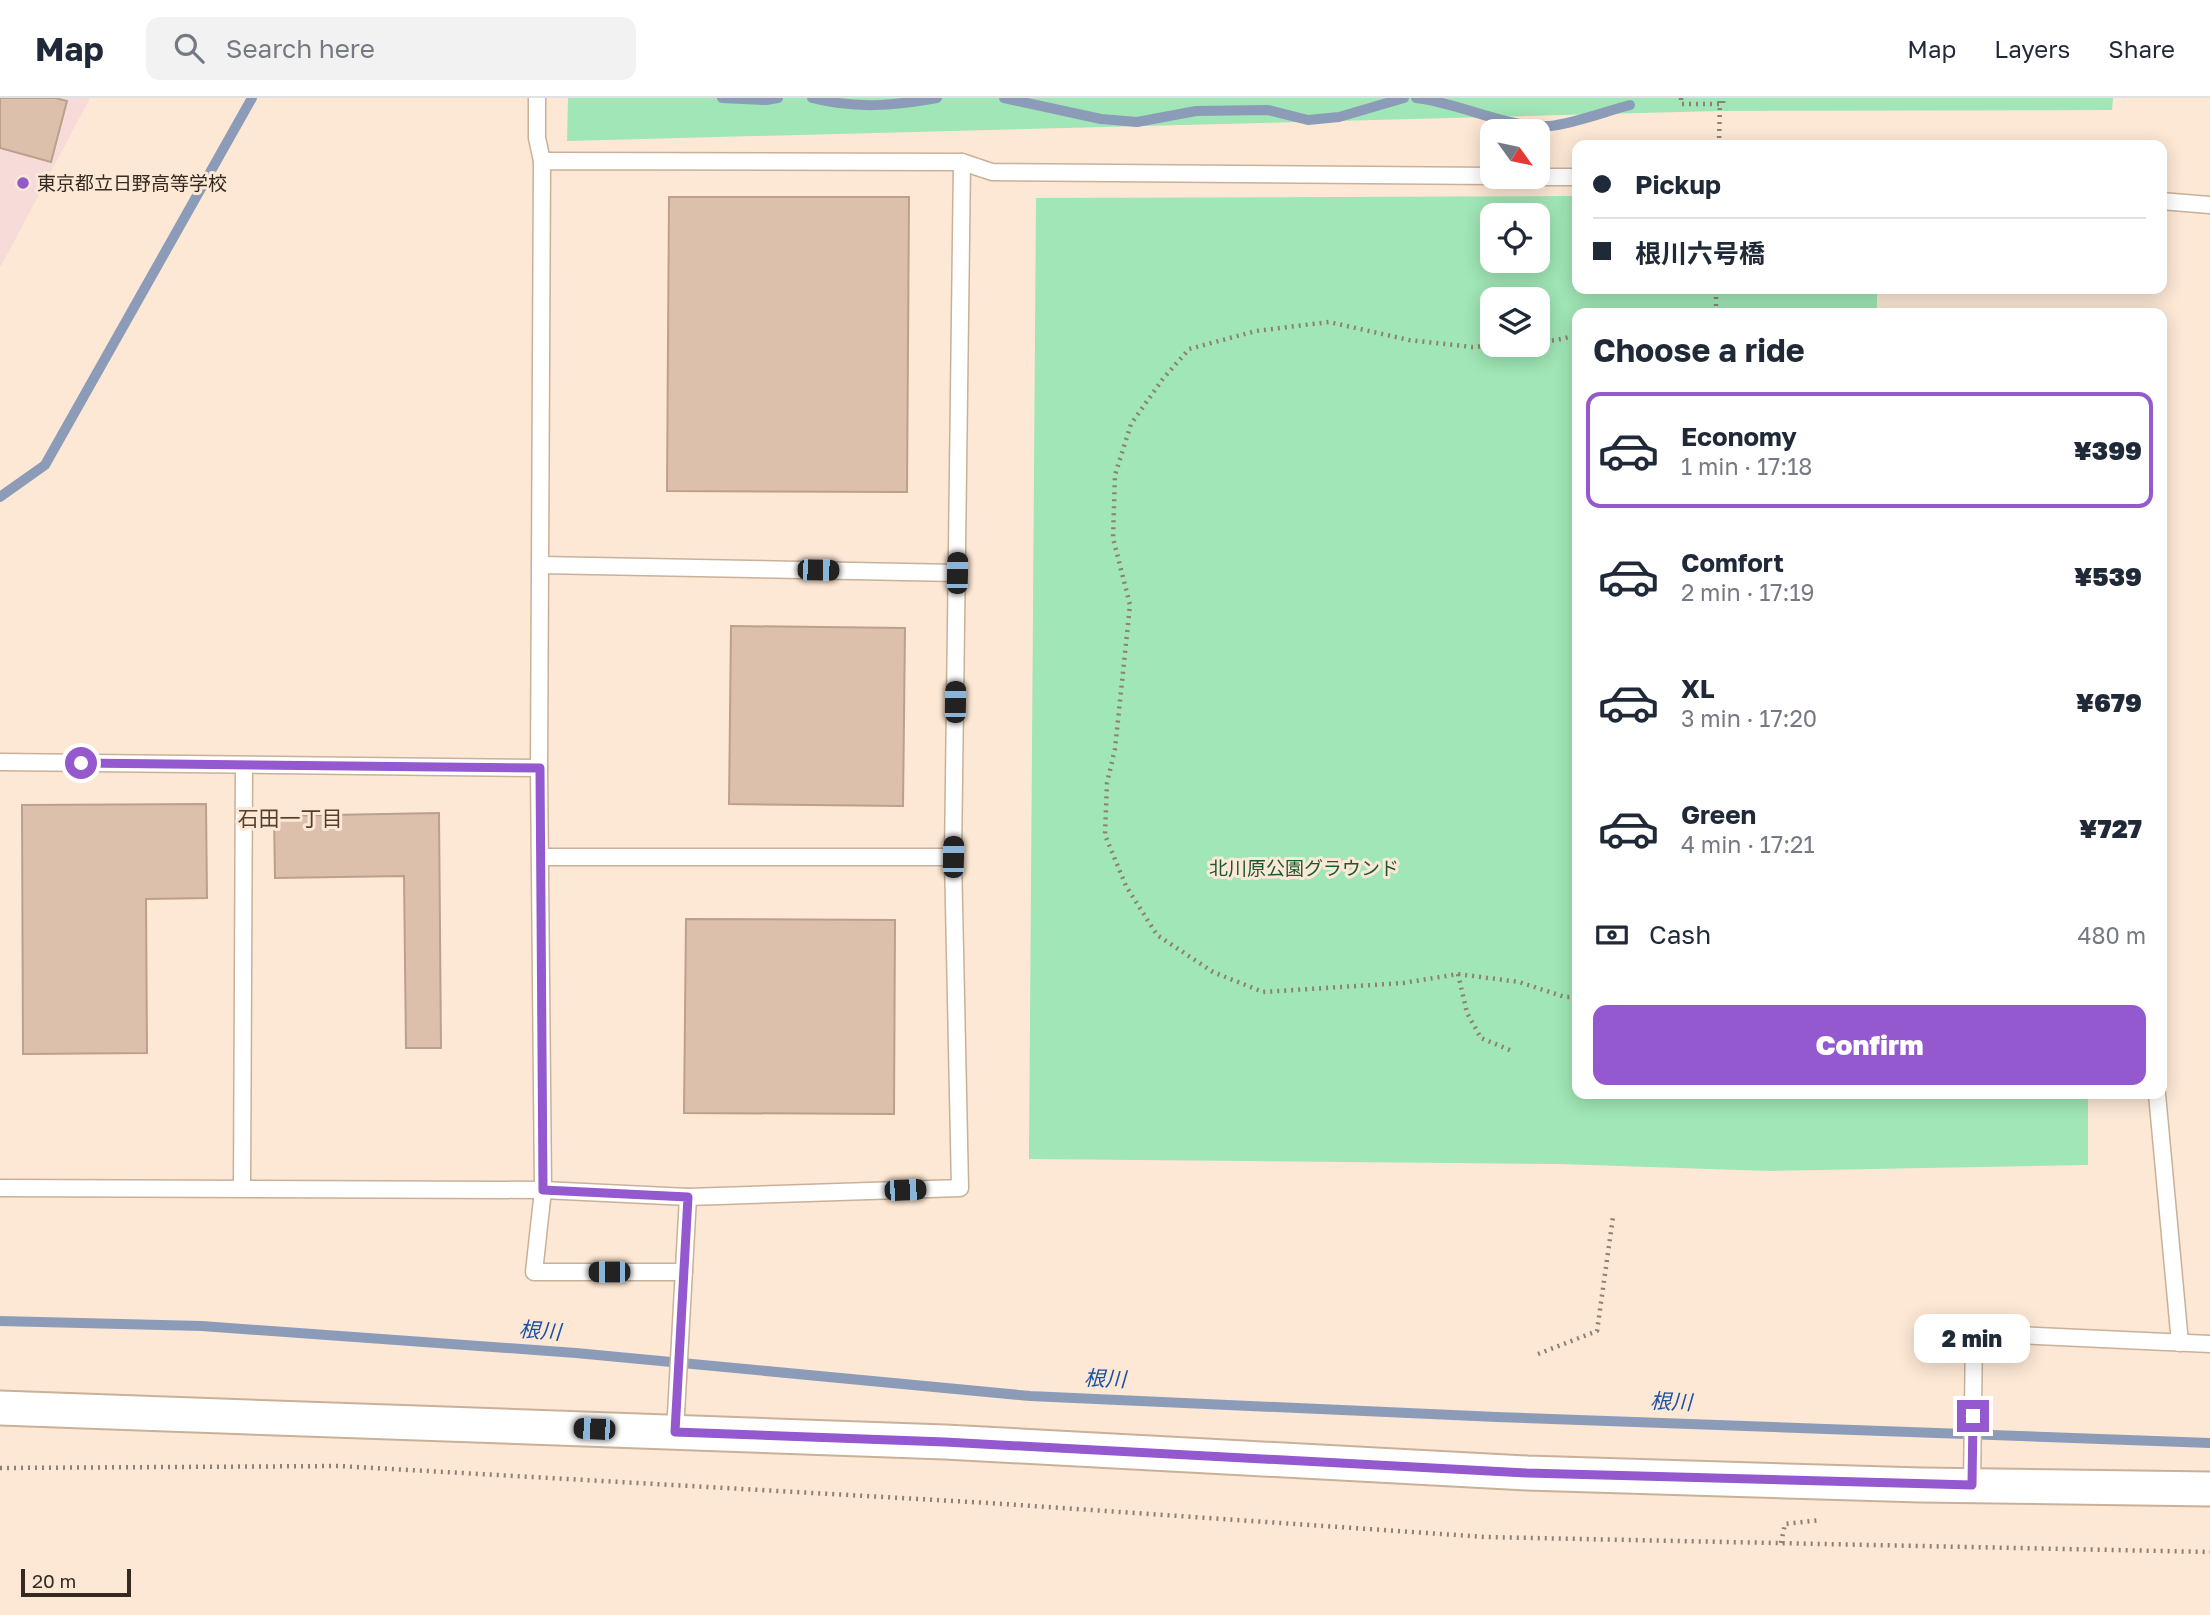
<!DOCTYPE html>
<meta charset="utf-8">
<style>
:root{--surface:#fff;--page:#f2f2f3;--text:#1f2937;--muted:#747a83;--line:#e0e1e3;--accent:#9458cf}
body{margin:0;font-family:"Golos Text","Noto Sans JP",sans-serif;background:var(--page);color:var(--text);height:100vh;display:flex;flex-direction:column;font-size:26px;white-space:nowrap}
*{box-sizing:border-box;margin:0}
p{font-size:23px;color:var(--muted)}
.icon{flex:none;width:38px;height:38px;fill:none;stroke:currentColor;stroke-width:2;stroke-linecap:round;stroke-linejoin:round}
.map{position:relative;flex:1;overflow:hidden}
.details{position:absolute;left:1572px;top:210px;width:595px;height:791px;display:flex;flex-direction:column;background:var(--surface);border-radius:14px;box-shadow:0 4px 18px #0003}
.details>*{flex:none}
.hud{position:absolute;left:1572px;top:42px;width:595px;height:154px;border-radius:14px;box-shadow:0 4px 18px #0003;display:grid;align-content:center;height:154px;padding:0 21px;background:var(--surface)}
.needle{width:46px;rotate:123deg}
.tools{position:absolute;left:1480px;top:21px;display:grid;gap:14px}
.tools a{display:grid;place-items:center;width:70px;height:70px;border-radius:14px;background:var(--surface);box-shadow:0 4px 18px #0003;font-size:35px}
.scale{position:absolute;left:21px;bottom:18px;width:110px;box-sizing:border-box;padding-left:7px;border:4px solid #342a21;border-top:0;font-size:19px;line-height:24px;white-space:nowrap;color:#342a21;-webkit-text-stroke:5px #fde8d5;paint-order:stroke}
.end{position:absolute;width:32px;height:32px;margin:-16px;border:9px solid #9458cf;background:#fff;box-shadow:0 0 0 4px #fff}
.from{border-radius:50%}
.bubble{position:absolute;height:49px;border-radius:14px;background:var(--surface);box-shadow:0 4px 18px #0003;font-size:23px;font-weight:800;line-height:49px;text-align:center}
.car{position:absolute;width:21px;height:42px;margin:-21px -10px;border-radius:9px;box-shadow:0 0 5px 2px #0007;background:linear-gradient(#222 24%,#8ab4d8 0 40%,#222 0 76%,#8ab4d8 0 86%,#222 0)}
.hud b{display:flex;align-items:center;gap:24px;height:66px;font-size:26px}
.hud b+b{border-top:2px solid var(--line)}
.hud i{width:18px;height:18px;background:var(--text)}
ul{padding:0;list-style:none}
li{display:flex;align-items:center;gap:21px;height:116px;margin:0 14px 10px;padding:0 7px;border:4px solid transparent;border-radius:14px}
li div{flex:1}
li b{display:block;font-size:26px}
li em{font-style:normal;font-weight:800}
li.on{border-color:var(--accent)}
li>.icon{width:63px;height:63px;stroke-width:1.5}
h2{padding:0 21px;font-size:32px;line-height:84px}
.pay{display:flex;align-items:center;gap:18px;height:77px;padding:0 21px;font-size:26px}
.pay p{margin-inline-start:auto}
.action{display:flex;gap:14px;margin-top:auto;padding:14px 21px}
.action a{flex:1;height:80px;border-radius:14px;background:var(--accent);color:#fff;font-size:28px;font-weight:800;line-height:80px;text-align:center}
header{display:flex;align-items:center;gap:42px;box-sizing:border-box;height:98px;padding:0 35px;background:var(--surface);border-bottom:2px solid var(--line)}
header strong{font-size:33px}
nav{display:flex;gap:38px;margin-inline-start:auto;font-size:24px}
.search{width:490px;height:63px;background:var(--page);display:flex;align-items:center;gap:18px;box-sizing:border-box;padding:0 24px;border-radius:14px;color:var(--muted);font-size:26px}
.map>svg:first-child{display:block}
</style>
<header>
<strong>Map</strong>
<div class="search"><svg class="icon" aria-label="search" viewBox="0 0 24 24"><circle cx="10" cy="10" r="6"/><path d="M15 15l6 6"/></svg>Search here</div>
<nav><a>Map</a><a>Layers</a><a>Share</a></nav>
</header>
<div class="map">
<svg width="2210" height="1517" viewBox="0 0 2210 1517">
<rect width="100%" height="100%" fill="#fde8d5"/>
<!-- education -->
<polygon fill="#f6dbd9" points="0,0 90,0 0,170"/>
<!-- green -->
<g fill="#a0e6b6" fill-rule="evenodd">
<polygon points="568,0 2113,0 2112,12 1719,13 567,43"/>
<path d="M1577 98V191H1877V215H1577V996H2088V1067L1771 1073 1558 1066 1029 1061 1036 100ZM1538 117V163H1493V117ZM1493 201H1538V247H1493Z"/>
</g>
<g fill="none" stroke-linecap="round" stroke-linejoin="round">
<!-- stream -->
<g stroke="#8c9cb8" stroke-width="10">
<polyline points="722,0 766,2 778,0"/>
<path d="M812 0C856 11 892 8 937 0"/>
<polyline points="1004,0 1101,21 1137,24 1196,13 1268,12 1308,22 1339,19 1404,0"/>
<path d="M1416 0C1461 5 1504 30 1550 28 1572 26 1607 13 1630 7"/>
<polyline points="0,399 45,367 252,0"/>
<polyline points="0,1223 202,1228 576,1255 1030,1298 1497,1319 2210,1345"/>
</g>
</g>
<!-- building -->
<g fill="#dcc0ac" stroke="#bba08c" stroke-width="2">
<polygon points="0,0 55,0 67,3 51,64 0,50"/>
<polygon points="669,99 909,99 907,394 667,393"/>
<polygon points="731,528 905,530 903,708 729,706"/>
<polygon points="206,706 207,800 146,801 147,955 23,956 22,707"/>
<polygon points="439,715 441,950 406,950 404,778 275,780 274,718"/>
<polygon points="686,821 895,822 894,1016 684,1015"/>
</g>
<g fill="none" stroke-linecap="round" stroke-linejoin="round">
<!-- service casing -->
<g stroke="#c9b099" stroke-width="19">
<g id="service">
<polyline points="537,0 537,40 542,63"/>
<polyline points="962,64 992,74 1493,78"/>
<polyline points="1538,79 1577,79"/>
<polyline points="2161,103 2210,107"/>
<polyline points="540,467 957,475"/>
<polyline points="0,664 539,670"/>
<polyline points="540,759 953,759"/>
<polyline points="2157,996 2180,1245"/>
<polyline points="0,1090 543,1092 688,1099 675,1334"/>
<polyline points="242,1090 244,667"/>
<polyline points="684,1174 534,1174 543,1092 539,670 542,63 962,64 953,759 960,1090 688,1099"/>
<polyline points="1972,1387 1974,1235 2210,1246"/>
</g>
</g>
<!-- minor casing -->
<g stroke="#c9b099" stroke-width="37">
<polyline id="minor" points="0,1310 945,1344 1527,1375 1921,1387 2210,1391"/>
</g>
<!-- path -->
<g stroke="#8f8073" stroke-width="4.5" stroke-dasharray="2 5" stroke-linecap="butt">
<polyline points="1681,0 1681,6 1723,6 1723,0"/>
<polyline points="1716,215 1716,191"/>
<polyline points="1538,244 1557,242 1577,237"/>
<polyline points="1501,247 1472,249 1409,242 1329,224 1256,233 1189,251 1162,282 1131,326 1115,377 1113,440 1130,507 1115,651 1107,685 1105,737 1126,788 1157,837 1213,874 1263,894 1403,885 1458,876 1519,884 1565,899 1577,899"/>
<polyline points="1458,876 1467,915 1481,940 1512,953"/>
<polyline points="1538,1256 1597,1233 1613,1119"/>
<polyline points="0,1370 339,1368 989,1405 1485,1439 2210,1454"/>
<polyline points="1781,1445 1785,1426 1820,1422"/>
</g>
<!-- service -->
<use href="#service" stroke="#fff" stroke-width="16"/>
<!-- minor -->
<use href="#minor" stroke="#fff" stroke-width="33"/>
<!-- path-bridge -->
<polyline stroke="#8f8073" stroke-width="4.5" stroke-dasharray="2 5" stroke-linecap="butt" points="1719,47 1720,0"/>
</g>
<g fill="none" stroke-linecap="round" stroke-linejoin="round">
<!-- route -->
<polyline stroke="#9458cf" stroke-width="9" points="81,665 540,670 543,1092 688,1099 675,1334 945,1344 1527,1375 1972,1387 1973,1318"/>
</g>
<!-- markers -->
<circle fill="#9458cf" stroke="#fde8d5" stroke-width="2.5" cx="23" cy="85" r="7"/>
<g text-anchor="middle" stroke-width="6" stroke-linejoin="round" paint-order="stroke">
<!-- poi labels -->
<g font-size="19" fill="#342a21" stroke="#fde8d5" text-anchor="start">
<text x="37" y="92">東京都立日野高等学校</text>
</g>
<!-- park labels -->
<g font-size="19" fill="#1a5834" stroke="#fde8d5">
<text x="1304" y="777">北川原公園グラウンド</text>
</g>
<!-- neighbourhood labels -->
<g font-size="21" fill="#54402c" stroke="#fde8d5">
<text x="290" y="728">石田一丁目</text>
</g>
<!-- water labels -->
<g font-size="21" font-style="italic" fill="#1b51a4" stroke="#fde8d5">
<text transform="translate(540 1233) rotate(4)" y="7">根川</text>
<text transform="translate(1105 1281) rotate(2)" y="7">根川</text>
<text transform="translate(1671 1304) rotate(2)" y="7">根川</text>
</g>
</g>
</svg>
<div class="tools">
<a><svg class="needle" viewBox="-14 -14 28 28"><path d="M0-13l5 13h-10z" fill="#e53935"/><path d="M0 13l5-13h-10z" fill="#747a83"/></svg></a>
<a><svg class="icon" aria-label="locate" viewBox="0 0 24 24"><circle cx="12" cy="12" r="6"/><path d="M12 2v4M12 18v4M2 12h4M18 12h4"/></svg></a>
<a><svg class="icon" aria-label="layers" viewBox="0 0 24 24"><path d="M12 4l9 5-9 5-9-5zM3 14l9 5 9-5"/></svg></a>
</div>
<div class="scale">20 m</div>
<i class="end from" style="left:81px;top:665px"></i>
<i class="end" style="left:1973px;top:1318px"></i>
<div class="bubble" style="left:1914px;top:1216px;width:116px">2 min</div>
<i class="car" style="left:818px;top:472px;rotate:91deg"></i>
<i class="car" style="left:957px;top:475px;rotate:1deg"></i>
<i class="car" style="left:955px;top:604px;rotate:1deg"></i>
<i class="car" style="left:953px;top:759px;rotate:1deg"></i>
<i class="car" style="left:905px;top:1092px;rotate:88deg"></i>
<i class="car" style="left:609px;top:1174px;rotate:270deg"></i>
<i class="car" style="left:594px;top:1331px;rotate:272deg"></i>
<div class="hud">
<b><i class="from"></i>Pickup</b>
<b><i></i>根川六号橋</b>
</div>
<section class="details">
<h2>Choose a ride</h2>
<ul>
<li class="on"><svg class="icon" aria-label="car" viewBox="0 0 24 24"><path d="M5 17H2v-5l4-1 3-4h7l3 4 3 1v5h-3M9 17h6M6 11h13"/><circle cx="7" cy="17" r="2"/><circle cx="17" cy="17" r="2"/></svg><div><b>Economy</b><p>1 min · 17:18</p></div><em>¥399</em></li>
<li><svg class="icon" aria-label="car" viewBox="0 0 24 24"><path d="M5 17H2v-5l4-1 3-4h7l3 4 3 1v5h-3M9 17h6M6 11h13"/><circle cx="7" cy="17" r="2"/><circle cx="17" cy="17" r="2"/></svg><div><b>Comfort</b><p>2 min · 17:19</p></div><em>¥539</em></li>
<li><svg class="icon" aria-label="car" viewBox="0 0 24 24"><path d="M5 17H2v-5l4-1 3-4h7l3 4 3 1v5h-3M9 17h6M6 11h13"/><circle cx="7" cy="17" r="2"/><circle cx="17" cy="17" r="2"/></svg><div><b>XL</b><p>3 min · 17:20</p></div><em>¥679</em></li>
<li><svg class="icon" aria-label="car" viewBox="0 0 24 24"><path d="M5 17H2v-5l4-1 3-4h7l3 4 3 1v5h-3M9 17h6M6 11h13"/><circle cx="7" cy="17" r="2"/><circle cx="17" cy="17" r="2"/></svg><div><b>Green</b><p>4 min · 17:21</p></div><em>¥727</em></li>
</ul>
<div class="pay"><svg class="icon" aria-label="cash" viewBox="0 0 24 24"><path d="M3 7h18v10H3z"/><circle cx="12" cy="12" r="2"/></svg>Cash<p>480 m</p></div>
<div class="action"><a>Confirm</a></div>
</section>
</div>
